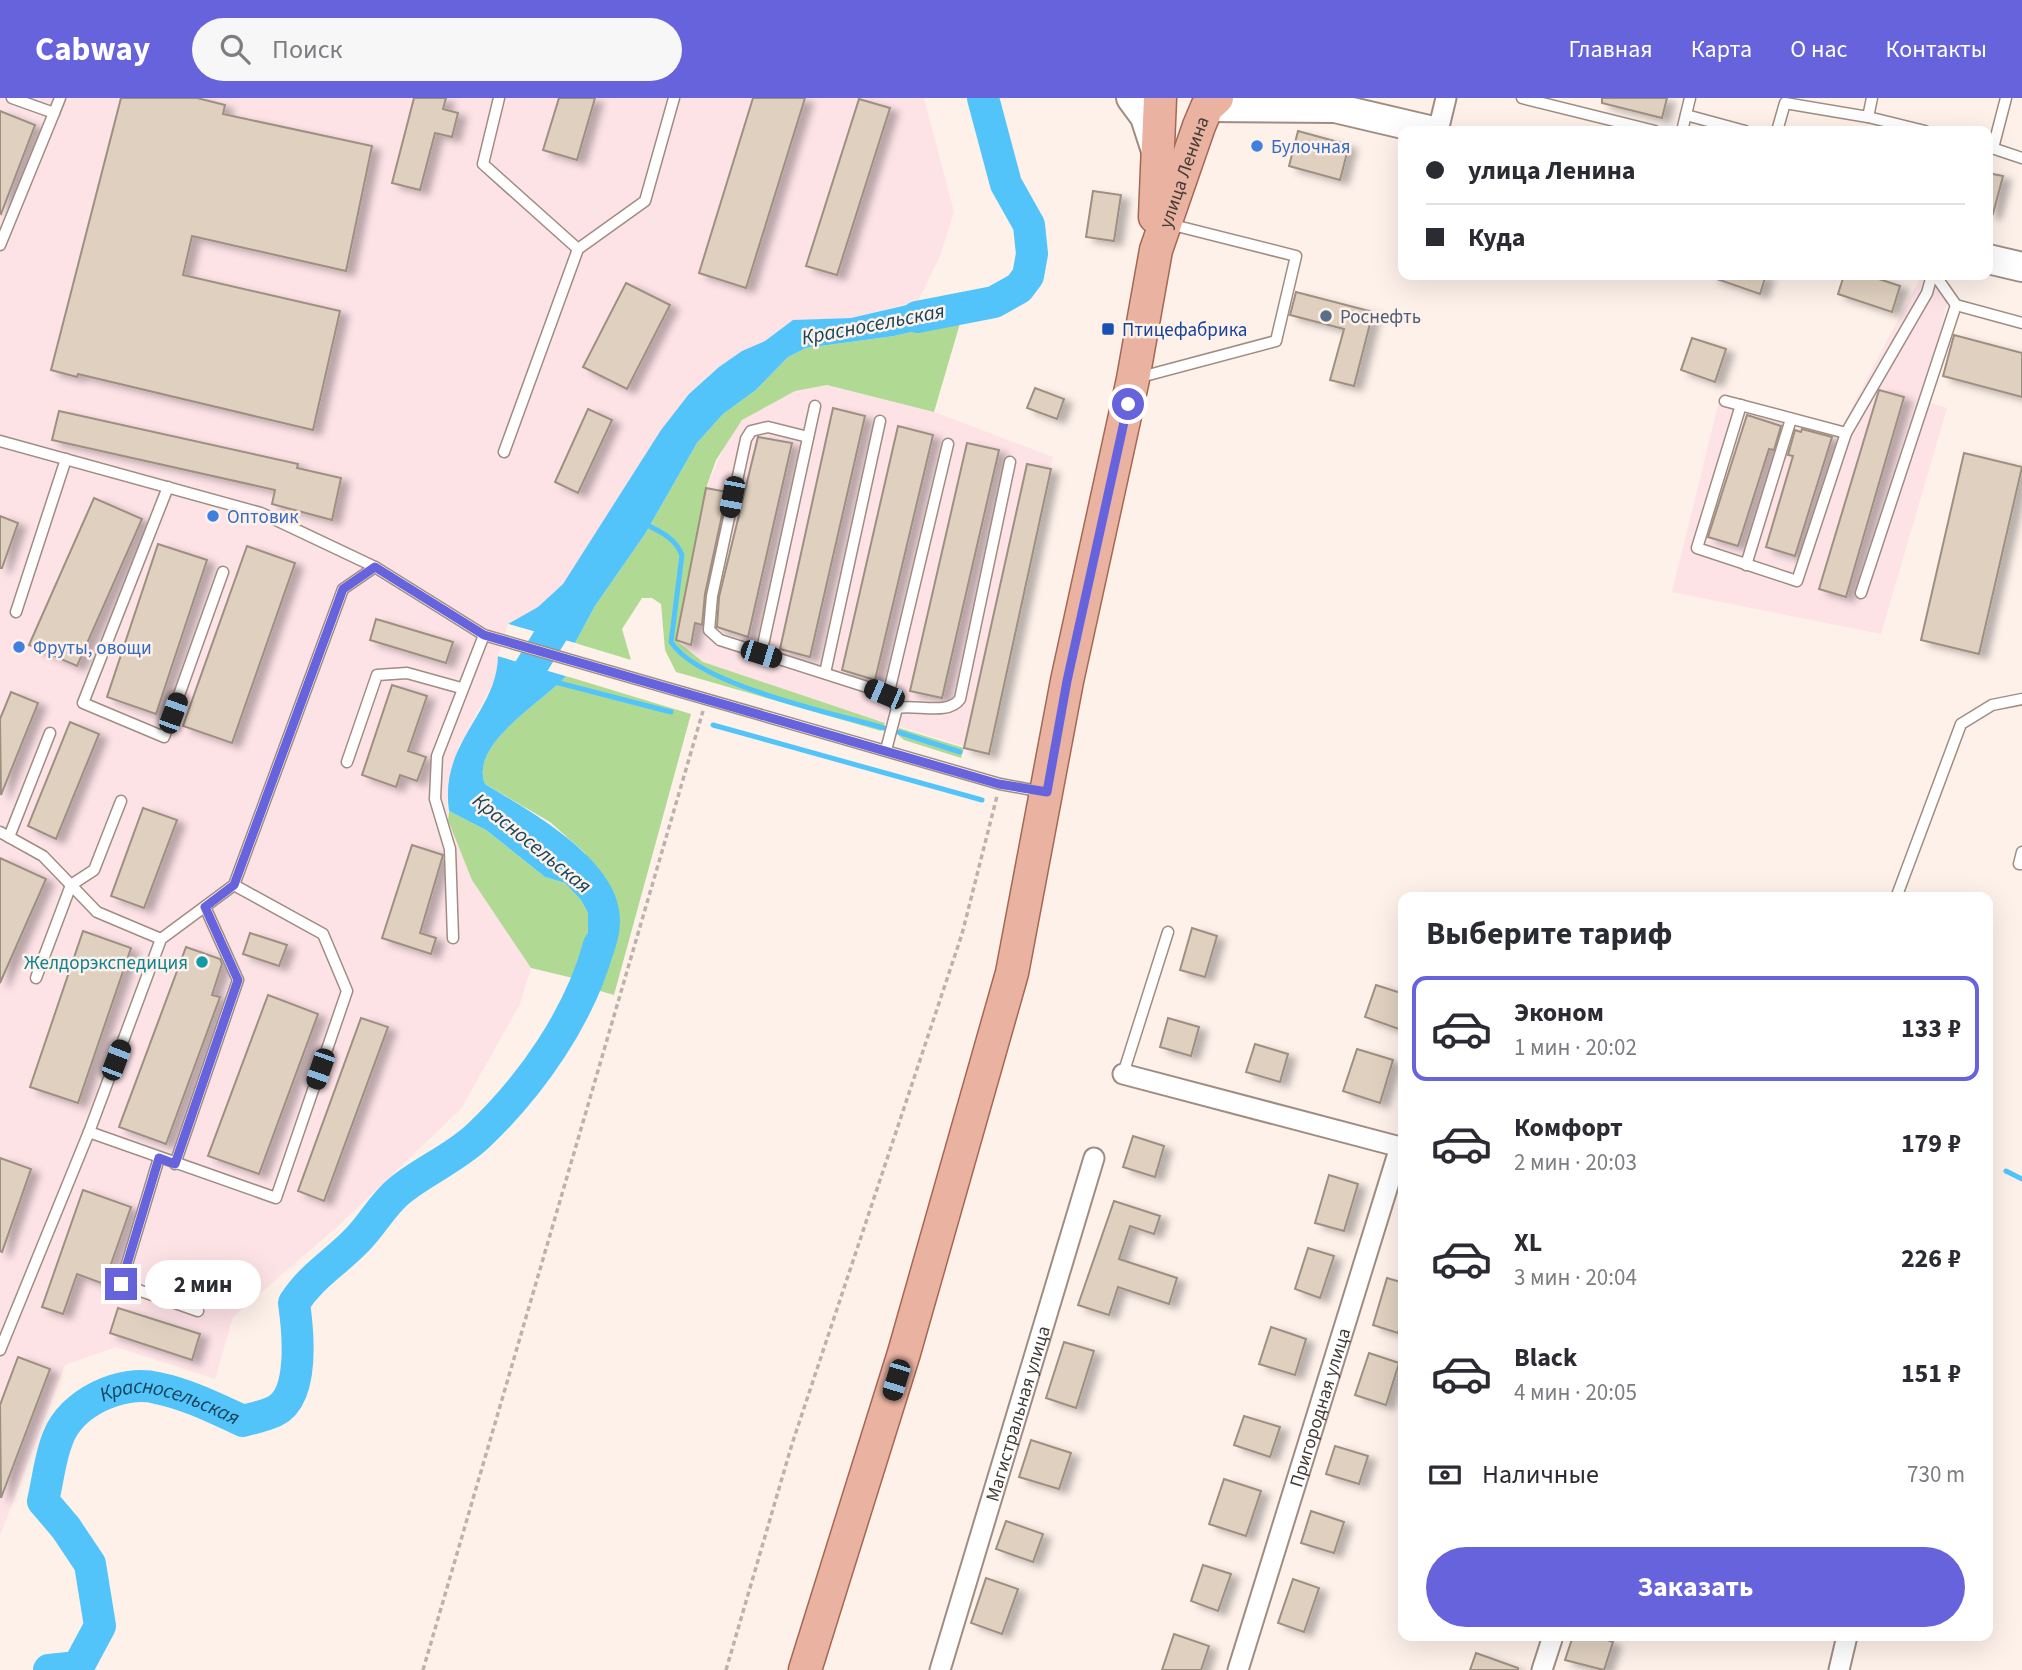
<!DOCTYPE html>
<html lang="ru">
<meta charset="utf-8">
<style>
:root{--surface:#fff;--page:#f7f7f7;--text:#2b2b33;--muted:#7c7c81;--line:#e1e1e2;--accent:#6663dc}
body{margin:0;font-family:"Source Sans 3",sans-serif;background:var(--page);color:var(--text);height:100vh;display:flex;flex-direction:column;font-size:26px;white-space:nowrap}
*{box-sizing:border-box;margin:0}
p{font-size:23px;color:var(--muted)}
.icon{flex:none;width:38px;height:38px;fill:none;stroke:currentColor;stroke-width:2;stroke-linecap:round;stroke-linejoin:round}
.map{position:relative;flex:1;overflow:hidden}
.drawer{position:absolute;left:1398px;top:794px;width:595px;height:749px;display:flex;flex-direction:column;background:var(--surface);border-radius:14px;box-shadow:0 7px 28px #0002}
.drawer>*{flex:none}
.top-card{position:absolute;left:1398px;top:28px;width:595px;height:154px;border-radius:14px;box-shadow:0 7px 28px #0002;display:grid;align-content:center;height:154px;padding:0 28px;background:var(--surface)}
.end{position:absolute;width:32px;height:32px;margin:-16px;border:9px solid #6663dc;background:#fff;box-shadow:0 0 0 4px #fff}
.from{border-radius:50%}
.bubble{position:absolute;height:49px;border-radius:24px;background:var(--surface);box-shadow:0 7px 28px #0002;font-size:23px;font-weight:700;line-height:49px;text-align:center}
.car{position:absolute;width:21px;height:42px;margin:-21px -10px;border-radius:9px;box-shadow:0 0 5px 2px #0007;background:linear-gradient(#222 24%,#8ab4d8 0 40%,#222 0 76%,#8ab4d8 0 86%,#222 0)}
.top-card b{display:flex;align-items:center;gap:24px;height:66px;font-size:26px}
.top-card b+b{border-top:2px solid var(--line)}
.top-card i{width:18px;height:18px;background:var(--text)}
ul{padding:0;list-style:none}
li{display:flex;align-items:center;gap:21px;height:105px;margin:0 14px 10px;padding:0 14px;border:4px solid transparent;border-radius:14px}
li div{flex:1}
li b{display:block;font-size:26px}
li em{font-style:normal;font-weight:700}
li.active{border-color:var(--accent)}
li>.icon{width:63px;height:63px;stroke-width:1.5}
h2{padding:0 28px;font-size:32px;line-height:84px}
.pay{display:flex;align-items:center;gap:18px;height:77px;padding:0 28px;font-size:26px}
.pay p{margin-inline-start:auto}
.primary-button{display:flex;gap:14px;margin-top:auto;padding:14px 28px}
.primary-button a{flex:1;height:80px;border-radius:42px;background:var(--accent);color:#fff;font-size:28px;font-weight:700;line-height:80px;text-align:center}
header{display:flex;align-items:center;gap:42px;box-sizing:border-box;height:98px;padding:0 35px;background:var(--accent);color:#fff}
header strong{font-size:33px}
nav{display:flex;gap:38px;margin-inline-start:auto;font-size:24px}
.search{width:490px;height:63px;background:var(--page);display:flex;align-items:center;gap:18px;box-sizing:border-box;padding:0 24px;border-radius:38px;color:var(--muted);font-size:26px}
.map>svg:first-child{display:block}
</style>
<header>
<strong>Cabway</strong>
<div class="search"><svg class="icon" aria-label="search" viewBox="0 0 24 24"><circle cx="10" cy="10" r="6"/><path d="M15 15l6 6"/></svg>Поиск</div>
<nav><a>Главная</a><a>Карта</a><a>О нас</a><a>Контакты</a></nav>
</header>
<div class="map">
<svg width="2022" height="1572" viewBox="0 0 2022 1572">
<defs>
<filter id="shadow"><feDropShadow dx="8" dy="4.5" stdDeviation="3.5" flood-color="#0004"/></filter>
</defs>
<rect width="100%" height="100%" fill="#fef1ea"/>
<!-- industrial -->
<g fill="#fde2e6">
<polygon points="0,0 924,0 954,114 940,158 918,203 851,220 793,222 765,243 742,253 719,269 689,296 661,332 563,486 538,509 508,526 498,558 497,578 458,650 447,697 448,722 531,870 520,906 461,1011 338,1128 233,1219 215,1281 116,1249 65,1267 0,1438"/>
<polygon points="1921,178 1951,186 1925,303 1947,310 1881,536 1672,494 1721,295 1841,330"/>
<polygon points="827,287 934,314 1053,359 989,656 764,587 703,564 676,542 706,390 728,340 742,322 767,307 795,293"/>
</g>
<!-- green -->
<g fill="#b0d994">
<polygon points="961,222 934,314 827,287 795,293 742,322 716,362 706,390 676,542 703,564 885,625 881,633 676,574 665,552 661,506 652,500 642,500 622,531 631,562 575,545 595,508 645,436 697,345 723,316 756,292 788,259 806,250 894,238"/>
<path d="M566 578 691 616 614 897 597 892 616 846 620 824 585 755 550 724 485 686C469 646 542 605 566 578Z"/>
<polygon points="899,630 964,650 961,660 904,642 899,638"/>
<polygon points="449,713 486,732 545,779 565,785 581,802 588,815 588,834 573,880 531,870 472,782 448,722"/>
</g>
<!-- water -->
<g fill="#52c4fa">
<polygon points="954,196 961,222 894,238 806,250 788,259 756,292 723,316 697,345 645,436 595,508 575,545 508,526 538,509 563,486 661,332 689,296 719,269 742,253 765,243 793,222 851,220"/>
<path d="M498 558 566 578C542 605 469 646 485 686 529 713 623 763 620 825 619 849 607 871 597 892L573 880 588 834V815L581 802 565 785 545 779 486 732 449 713C439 644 497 615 498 558Z"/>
</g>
<!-- pier -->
<g fill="#fef1ea">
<polygon points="508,526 578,546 574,549 507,529"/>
<polygon points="499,555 567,575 569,579 498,558"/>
</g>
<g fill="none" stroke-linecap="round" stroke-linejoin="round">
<!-- stream -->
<g stroke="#52c4fa" stroke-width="5">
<path d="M645 426C661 434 675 440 682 457L671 544C698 587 833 615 884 630"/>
<polyline points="555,584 671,614"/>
<polyline points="713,627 982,702"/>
<polyline points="898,634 960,654"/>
<polyline points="2006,1073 2022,1081"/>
</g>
<!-- river -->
<g stroke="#52c4fa" stroke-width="32">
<polyline points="917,219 994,204 1019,190 1028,178 1032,156 1029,127 1006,86 983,0"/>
<polyline points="510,603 560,522 576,503"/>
<path id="s1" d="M49 1572 78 1569 100 1528 90 1466 66 1430 43 1403C48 1382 50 1359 58 1340 71 1305 121 1281 157 1290 187 1296 215 1310 243 1323 253 1320 265 1318 275 1313 305 1298 298 1233 294 1205 312 1177 335 1165 357 1142 372 1127 383 1106 399 1093 423 1073 455 1060 478 1038 531 988 580 918 599 847"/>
</g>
</g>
<!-- building -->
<g fill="#dfd0bf" stroke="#9e9081" stroke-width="2" filter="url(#shadow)">
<polygon points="121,0 197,0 225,7 223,16 372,48 346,173 192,138 183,177 340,213 313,332 78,276 77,279 51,272"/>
<polygon points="414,0 446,0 443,11 458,15 452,39 435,35 420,92 392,85"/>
<polygon points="559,0 595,0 577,62 543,52"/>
<polygon points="753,0 805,0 746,190 699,175"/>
<polygon points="1602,0 1667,0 1662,20 1602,5"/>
<polygon points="859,1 890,10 837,177 806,168"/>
<polygon points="0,13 35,27 1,116 0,115"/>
<polygon points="1298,33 1349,47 1340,82 1289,68"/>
<polygon points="1988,75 2003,78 1993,116 1988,116"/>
<polygon points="1093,93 1121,97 1114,143 1086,139"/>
<polygon points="1712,177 1766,177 1760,196 1711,179"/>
<polygon points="1844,177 1867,177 1900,188 1892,214 1838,196"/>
<polygon points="626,185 670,207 627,291 583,269"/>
<polygon points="1296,194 1373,214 1354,288 1330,282 1344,231 1290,217"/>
<polygon points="1954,237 2022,255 2022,299 1943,278"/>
<polygon points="1692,240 1726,251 1715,284 1681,272"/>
<polygon points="1035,290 1064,301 1057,321 1027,310"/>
<polygon points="1879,292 1904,299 1846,499 1819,491"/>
<polygon points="833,310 865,318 810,559 780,551"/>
<polygon points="588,311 612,322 578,395 555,384"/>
<polygon points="59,313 298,366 297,370 341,380 332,422 272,406 275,392 52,342"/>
<polygon points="1747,317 1781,328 1774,352 1769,351 1738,448 1708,439"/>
<polygon points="898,328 933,337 875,582 842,572"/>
<polygon points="1802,331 1832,339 1795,458 1766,449 1793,358 1788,357 1795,332 1801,334"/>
<polygon points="758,339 792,345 748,539 717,529 719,499"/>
<polygon points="967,345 999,352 942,600 910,593"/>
<polygon points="1964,355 2022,369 1979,556 1921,542"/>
<polygon points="1027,366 1051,371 989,656 964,650"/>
<polygon points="706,390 727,394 705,496 702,527 695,525 691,547 676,542"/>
<polygon points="94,400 142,421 77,568 29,547"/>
<polygon points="0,418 18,425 2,470 0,470"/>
<polygon points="158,446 207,462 156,616 107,599"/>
<polygon points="247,448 295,465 232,645 183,628"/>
<polygon points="376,521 453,544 446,565 370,542"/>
<polygon points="392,587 427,598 408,653 426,659 417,683 400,677 396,689 362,677"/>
<polygon points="11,594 38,605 1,697 0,621"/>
<polygon points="70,624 99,636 56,741 28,728"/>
<polygon points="143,710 177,722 144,810 111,798"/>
<polygon points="412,747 443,757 420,835 436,840 431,856 382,840"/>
<polygon points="0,760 46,781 0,885"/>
<polygon points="1192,830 1217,838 1205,879 1180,872"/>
<polygon points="83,833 131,850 78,1005 30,989"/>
<polygon points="250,835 287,847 279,868 243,856"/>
<polygon points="186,849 220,861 222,866 212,897 220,899 166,1046 119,1029"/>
<polygon points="1376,887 1404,896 1404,918 1399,931 1365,919"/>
<polygon points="268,897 318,916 259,1076 208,1058"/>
<polygon points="361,920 388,929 324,1103 298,1093"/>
<polygon points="1168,920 1199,929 1191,958 1160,949"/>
<polygon points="1255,946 1288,956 1280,984 1246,974"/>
<polygon points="1357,951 1393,962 1380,1005 1343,993"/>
<polygon points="1133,1038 1164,1048 1155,1079 1123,1069"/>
<polygon points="0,1060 31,1071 2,1154 0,1153"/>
<polygon points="1329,1077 1358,1086 1344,1133 1315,1125"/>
<polygon points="83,1092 131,1109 104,1186 77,1176 63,1216 42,1209"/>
<polygon points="1114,1103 1160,1118 1154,1136 1130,1128 1119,1161 1177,1180 1169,1206 1118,1189 1109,1217 1078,1207"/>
<polygon points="1308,1150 1334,1158 1320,1200 1295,1191"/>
<polygon points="1387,1180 1404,1185 1404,1216 1398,1235 1373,1227"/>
<polygon points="118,1210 200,1236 192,1262 110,1235"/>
<polygon points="1271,1229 1306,1241 1295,1277 1259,1266"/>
<polygon points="1064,1244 1094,1253 1076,1310 1046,1300"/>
<polygon points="1369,1255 1399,1265 1386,1307 1355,1297"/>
<polygon points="18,1259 50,1271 1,1400 0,1307"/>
<polygon points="1244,1318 1280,1329 1270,1359 1234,1347"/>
<polygon points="1031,1342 1071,1355 1059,1391 1019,1379"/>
<polygon points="1335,1348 1368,1358 1359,1386 1326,1376"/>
<polygon points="1224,1381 1261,1393 1246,1438 1209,1426"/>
<polygon points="1311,1413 1344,1424 1334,1455 1301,1445"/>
<polygon points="1006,1423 1043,1436 1033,1464 996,1451"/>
<polygon points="1203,1467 1231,1476 1218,1513 1191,1503"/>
<polygon points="986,1480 1018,1491 1002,1536 971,1525"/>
<polygon points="1293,1481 1319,1490 1304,1534 1278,1525"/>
<polygon points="1174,1536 1209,1548 1201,1572 1162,1572"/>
<polygon points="1573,1538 1596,1538 1613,1544 1604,1572 1565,1562"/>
<polygon points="1476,1555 1518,1570 1518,1572 1470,1572"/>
</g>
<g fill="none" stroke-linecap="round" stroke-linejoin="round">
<!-- lane casing -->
<g stroke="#a08d82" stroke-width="13">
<g id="lane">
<polyline points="12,0 54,15 60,0"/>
<polyline points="499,0 483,66 578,151"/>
<polyline points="1522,0 1655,33"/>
<polyline points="1686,17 1745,33"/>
<polyline points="1868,19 1872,0"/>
<polyline points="1682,33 1690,0"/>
<polyline points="1777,33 1785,5 1868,19 1925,33"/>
<polyline points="1989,49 2022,60"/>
<polyline points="1993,50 2006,0"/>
<polyline points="0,147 54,15"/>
<polyline points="1935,177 1956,207 2022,225"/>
<polyline points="1137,280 1276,243 1296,158 1169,126"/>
<polyline points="1725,303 1846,335 1927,195 1932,177"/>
<polyline points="1741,307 1697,450 1797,483 1846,335"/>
<polyline points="808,339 768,329 751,333 746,341 712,498 709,532 720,542 870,590 891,600 897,610 886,652"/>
<polyline points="0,343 261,415 375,469"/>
<polyline points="504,354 578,151 645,103 674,0"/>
<polyline points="168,389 83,605 164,639 223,474"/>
<polyline points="1746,467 1791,321"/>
<polyline points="1861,495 1956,207"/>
<polyline points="16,514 66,361"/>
<polyline points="761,556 815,308"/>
<polyline points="825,575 880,323"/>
<polyline points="888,598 948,346"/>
<path d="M897 610C916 606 948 618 960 601L1010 364"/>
<polyline points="347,664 377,577 407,575 461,590"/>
<polyline points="0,734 43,758 97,814 161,841"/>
<polyline points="9,739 50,635"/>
<polyline points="2022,754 2019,766 2022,766"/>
<polyline points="1896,800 1961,626 1992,607 2022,601"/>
<polyline points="453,840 450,751 435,701 437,658 484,537"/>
<polyline points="36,880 71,787 94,772 121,703"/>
<polyline points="1123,976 1168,834"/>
<polyline points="89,1034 276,1100 347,893 323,836 234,787"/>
<polyline points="159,1060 121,1186 198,1213"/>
<polyline points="175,1066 238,882 205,809"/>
<polyline points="0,1252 89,1034 161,841 234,787 343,491 375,469 484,537 1000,686 1043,694"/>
</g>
</g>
<!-- street casing -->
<g stroke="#a08d82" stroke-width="23">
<g id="street">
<polyline points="1438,33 1446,0"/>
<polyline points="1123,976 1404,1050"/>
<path id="s2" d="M940 1572 1094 1060"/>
<path id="s3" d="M1238 1572 1400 1049"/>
<polyline points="1542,1572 1553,1538"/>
<polyline points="1839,1572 1847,1538"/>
</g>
</g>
<!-- secondary casing -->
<g stroke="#a08d82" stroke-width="32">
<g id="secondary">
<polyline points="1131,0 1145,19 1156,53"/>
<polyline points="1207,9 1335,10 1433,33"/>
<polyline points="1988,161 2022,169"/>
</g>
</g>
<!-- primary casing -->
<g stroke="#a56753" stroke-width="35">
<g id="primary">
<polyline points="1155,119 1160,0"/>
<path id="s4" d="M805 1572 904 1255 1012 875 1067 583 1133 281 1156 152 1199 28 1207 9 1217 0"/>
</g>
</g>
<!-- path -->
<g stroke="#bdb2ab" stroke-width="3.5" stroke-dasharray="5 3.5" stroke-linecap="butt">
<polyline points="423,1572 703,613"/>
<polyline points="726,1572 792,1346 962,836 997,698"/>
</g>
<!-- lane -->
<use href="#lane" stroke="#fff" stroke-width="10"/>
<!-- street -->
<use href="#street" stroke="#fff" stroke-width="19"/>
<!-- secondary -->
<use href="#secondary" stroke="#fff" stroke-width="28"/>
<!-- primary -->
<use href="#primary" stroke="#e9b2a1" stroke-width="32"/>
</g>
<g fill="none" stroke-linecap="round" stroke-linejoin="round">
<!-- route -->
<polyline stroke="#6663dc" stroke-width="9" points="121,1186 159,1060 175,1066 238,882 205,809 234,787 343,491 375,469 484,537 999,686 1047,694 1067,583 1128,306"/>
</g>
<!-- markers -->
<g fill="#3f7fe0" stroke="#fef1ea" stroke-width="2.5">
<circle cx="1257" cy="48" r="7"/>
<circle cx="213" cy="418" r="7"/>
<circle cx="19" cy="549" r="7"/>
</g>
<circle fill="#5c6f8a" stroke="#fef1ea" stroke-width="2.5" cx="1326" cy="218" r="7"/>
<rect fill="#1a4fb4" stroke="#fef1ea" stroke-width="2.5" x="1101" y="224" width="14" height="14" rx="3.5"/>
<circle fill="#0f9aa8" stroke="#fef1ea" stroke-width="2.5" cx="202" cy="864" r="7"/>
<g text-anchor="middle" stroke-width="5" stroke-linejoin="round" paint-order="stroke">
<!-- shop labels -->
<g font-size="19" fill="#366cbe" stroke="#fef1ea" text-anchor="start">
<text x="1271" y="55">Булочная</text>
<text x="227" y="425">Оптовик</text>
<text x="33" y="556">Фруты, овощи</text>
</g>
<!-- street labels -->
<g font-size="19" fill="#433b36" stroke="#fef1ea">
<text dy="7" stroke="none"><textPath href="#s4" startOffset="1547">улица Ленина</textPath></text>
<text dy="7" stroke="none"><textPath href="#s3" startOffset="275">Пригородная улица</textPath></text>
<text dy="7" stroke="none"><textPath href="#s2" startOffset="268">Магистральная улица</textPath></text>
</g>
<!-- service labels -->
<g font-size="19" fill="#4e5e75" stroke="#fef1ea" text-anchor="start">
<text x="1340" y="225">Роснефть</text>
</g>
<!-- transit labels -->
<g font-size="19" fill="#164399" stroke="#fef1ea" text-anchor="start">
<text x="1122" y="238">Птицефабрика</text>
</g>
<!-- culture labels -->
<g font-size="19" fill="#0d838f" stroke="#fef1ea" text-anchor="end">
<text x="188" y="871">Желдорэкспедиция</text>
</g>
<!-- water labels -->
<g font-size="21" font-style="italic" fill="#15455b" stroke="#fef1ea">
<text transform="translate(873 226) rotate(-11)" y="7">Красносельская</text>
<text transform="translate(532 745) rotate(39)" y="7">Красносельская</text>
<text dy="7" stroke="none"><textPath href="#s1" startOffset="416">Красносельская</textPath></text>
</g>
</g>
</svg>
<i class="end from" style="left:1128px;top:306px"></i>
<i class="end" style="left:121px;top:1186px"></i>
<div class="bubble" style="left:145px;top:1162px;width:116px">2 мин</div>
<i class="car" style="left:732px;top:399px;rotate:191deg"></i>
<i class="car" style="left:761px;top:556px;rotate:107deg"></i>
<i class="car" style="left:884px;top:596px;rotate:293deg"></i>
<i class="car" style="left:173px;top:615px;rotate:20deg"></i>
<i class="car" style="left:116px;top:962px;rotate:21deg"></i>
<i class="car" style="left:320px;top:971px;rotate:199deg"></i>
<i class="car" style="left:896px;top:1282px;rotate:197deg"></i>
<div class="top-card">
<b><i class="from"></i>улица Ленина</b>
<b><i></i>Куда</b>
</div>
<section class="drawer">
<h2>Выберите тариф</h2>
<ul>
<li class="active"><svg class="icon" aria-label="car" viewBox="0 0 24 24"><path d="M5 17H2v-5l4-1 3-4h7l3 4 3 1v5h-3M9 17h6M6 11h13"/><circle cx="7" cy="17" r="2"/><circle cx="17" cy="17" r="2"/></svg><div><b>Эконом</b><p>1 мин · 20:02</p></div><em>133 ₽</em></li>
<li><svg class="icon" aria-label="car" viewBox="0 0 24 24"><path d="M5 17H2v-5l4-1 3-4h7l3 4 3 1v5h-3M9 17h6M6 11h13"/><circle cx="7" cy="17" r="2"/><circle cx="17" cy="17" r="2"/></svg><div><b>Комфорт</b><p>2 мин · 20:03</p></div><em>179 ₽</em></li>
<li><svg class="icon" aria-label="car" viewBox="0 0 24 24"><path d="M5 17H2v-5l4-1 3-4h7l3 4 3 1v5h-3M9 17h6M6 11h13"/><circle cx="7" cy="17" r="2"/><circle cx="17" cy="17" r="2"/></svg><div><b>XL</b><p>3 мин · 20:04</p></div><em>226 ₽</em></li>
<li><svg class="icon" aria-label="car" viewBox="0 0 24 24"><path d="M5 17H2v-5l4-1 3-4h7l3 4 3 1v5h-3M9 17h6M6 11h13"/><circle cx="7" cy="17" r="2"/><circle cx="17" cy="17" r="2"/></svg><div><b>Black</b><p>4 мин · 20:05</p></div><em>151 ₽</em></li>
</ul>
<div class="pay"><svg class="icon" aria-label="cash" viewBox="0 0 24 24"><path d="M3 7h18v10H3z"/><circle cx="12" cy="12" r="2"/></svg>Наличные<p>730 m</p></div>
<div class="primary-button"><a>Заказать</a></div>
</section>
</div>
